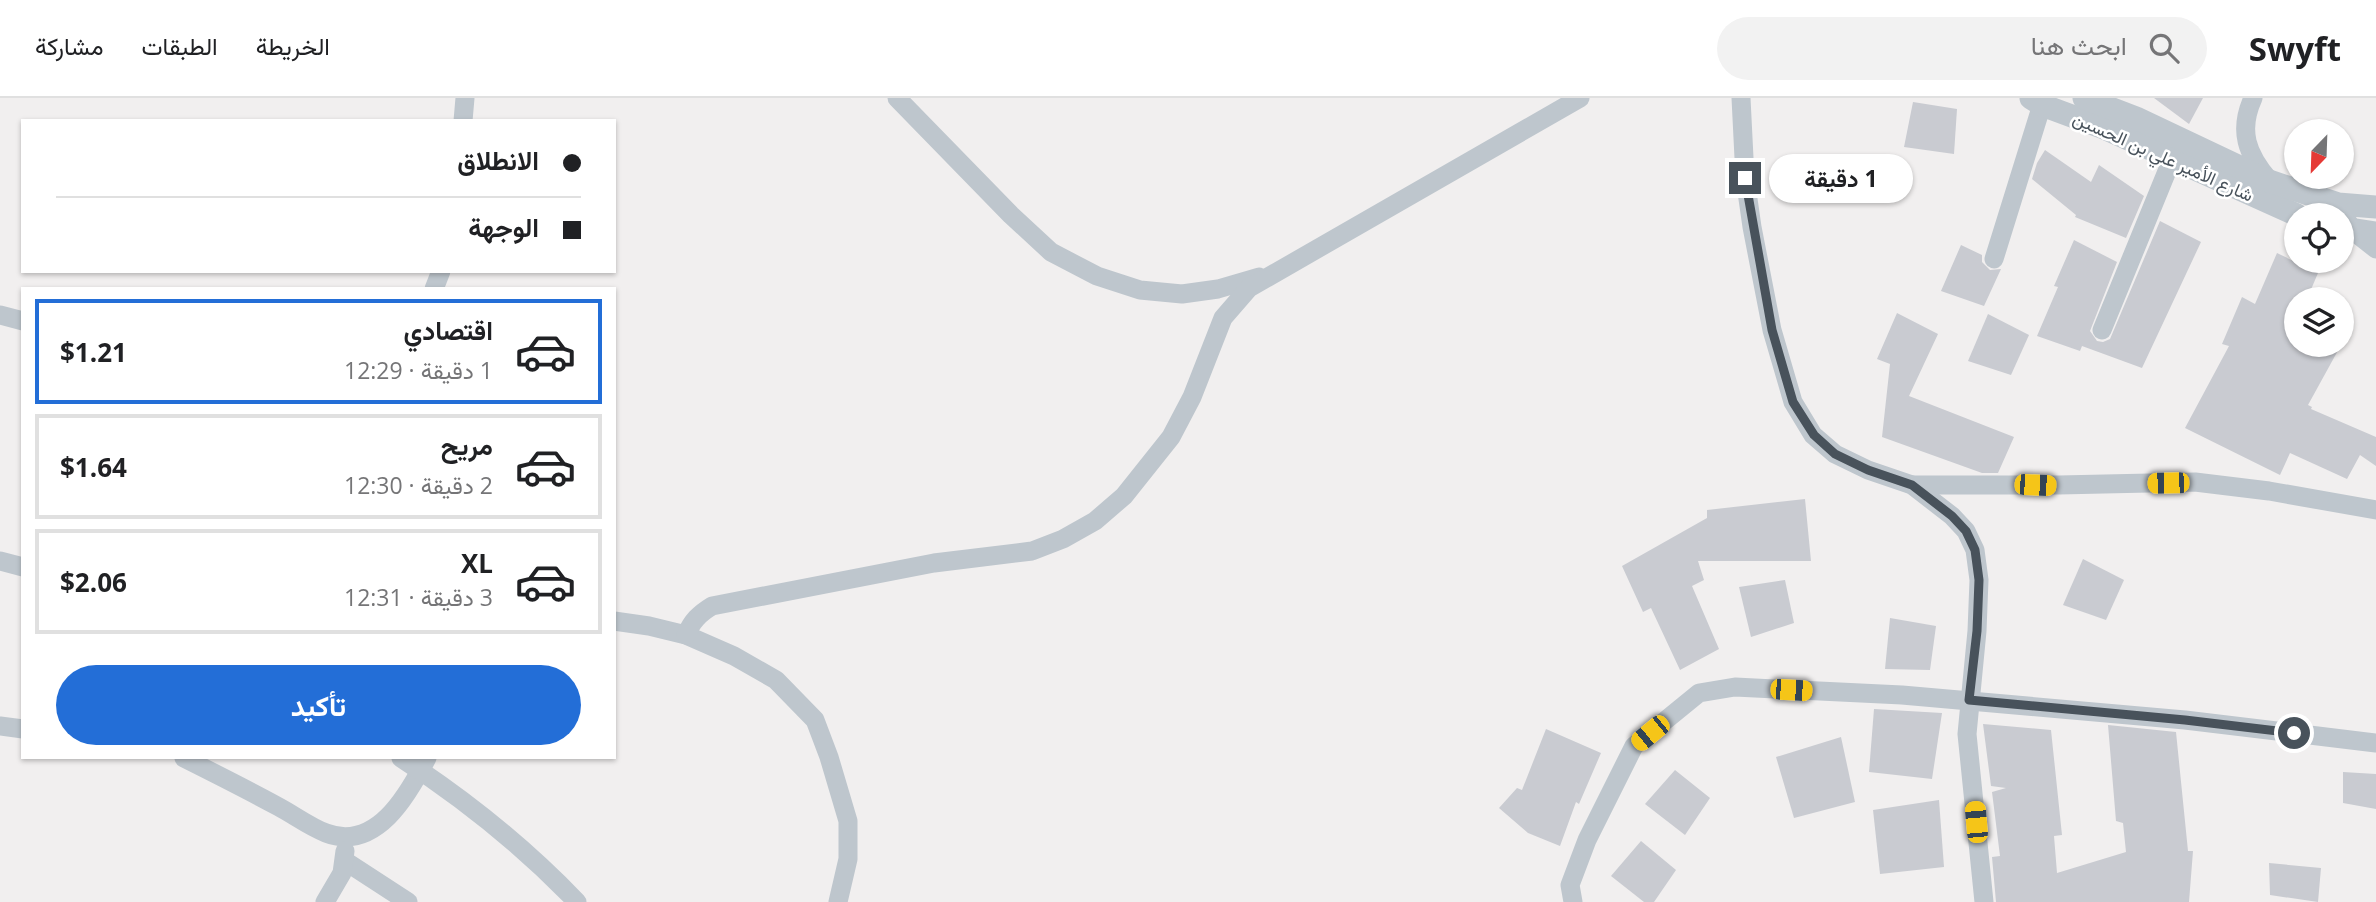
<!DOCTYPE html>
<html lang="ar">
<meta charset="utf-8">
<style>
:root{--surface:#fff;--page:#f2f2f2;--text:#202124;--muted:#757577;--line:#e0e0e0;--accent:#236ed7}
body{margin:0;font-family:"Open Sans",Vazirmatn,sans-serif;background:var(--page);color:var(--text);direction:rtl;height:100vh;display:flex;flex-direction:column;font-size:26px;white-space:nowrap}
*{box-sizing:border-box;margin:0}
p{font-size:23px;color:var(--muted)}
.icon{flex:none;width:38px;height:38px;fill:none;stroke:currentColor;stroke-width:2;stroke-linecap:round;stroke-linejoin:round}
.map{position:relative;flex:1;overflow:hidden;direction:ltr}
.panel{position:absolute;left:21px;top:189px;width:595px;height:472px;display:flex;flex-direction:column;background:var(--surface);border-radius:0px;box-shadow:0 2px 5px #0004;direction:rtl}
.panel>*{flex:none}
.banner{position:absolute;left:21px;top:21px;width:595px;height:154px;border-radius:0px;box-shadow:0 2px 5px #0004;direction:rtl;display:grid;align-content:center;height:154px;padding:0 35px;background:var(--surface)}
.needle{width:46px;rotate:203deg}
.buttons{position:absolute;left:2284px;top:21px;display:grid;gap:14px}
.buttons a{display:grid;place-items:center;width:70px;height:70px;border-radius:50%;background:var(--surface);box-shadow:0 2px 5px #0004;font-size:35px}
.end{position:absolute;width:32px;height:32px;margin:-16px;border:9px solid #48525b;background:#fff;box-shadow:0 0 0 4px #fff}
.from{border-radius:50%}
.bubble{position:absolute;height:49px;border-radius:24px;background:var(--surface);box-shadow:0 2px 5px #0004;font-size:23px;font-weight:700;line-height:49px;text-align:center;direction:rtl}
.car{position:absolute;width:21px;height:42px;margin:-21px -10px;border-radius:9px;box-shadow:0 0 5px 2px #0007;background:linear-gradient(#f5c518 24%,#345 0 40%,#f5c518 0 76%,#345 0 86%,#f5c518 0)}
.banner b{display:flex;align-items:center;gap:24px;height:66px;font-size:26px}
.banner b+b{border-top:2px solid var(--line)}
.banner i{width:18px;height:18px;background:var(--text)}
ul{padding:12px 0 0;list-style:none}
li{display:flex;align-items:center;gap:21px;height:105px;margin:0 14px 10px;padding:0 21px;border:4px solid var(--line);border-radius:0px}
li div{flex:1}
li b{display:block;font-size:26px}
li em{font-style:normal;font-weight:700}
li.current{border-color:var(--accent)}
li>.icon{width:63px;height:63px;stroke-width:1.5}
.primary-button{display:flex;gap:14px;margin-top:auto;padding:14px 35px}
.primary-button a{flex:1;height:80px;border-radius:42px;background:var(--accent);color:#fff;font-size:28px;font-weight:700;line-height:80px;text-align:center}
header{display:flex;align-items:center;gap:42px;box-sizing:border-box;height:98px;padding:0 35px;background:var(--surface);border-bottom:2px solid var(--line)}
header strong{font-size:33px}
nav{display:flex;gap:38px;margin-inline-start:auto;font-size:24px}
.search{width:490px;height:63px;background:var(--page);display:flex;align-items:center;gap:18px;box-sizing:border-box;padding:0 24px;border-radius:38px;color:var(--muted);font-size:26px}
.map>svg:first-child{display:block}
</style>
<header>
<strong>Swyft</strong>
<div class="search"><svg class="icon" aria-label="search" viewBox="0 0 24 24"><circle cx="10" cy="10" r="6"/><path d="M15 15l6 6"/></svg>ابحث هنا</div>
<nav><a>الخريطة</a><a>الطبقات</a><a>مشاركة</a></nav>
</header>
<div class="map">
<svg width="2376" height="804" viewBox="0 0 2376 804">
<rect width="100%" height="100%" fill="#f1efef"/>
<!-- building -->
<g fill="#c9cbd1">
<polygon points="2154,0 2203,0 2189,26"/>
<polygon points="1913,4 1957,11 1954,56 1904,49"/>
<polygon points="2045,52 2091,84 2099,67 2144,98 2126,140 2075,119 2076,117 2032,81 2037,65"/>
<polygon points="2160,123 2201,144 2142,270 2082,248 2080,253 2037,238 2058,189 2054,188 2074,142 2117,164 2090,233 2097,243 2103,244 2110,241"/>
<polygon points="1961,147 1982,157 1982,164 1990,172 2001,171 1984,208 1941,193"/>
<polygon points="2277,155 2318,175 2307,201 2296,201 2296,247 2341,247 2308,307 2312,309 2311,311 2376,339 2376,368 2360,357 2347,381 2290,355 2280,377 2185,330 2229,248 2222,246 2242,199 2255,206"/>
<polygon points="1897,215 1938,236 1909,298 2014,339 1998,375 1982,375 1882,339 1890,266 1877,261"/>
<polygon points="1988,216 2029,237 2011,277 1968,263"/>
<polygon points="1805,401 1811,463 1698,463 1704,482 1692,488 1719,551 1680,572 1651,510 1643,514 1622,468 1707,420 1707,412"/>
<polygon points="2083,461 2124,482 2106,522 2063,507"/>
<polygon points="1785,482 1794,525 1751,539 1739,489"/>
<polygon points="1890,520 1936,528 1930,572 1885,571"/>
<polygon points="1874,611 1942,615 1932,681 1869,674"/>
<polygon points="1983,626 2051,632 2062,737 2054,738 2057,775 2126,754 2123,725 2116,723 2108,627 2176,634 2188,753 2193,753 2189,804 1996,804 1992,759 2000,758 1992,694 2006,690 1991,688"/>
<polygon points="1546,631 1601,655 1579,706 1576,704 1560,748 1528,735 1499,710 1517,690 1522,692"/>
<polygon points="1841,639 1855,704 1794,720 1776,659"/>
<polygon points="1675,672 1710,700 1685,737 1645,706"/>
<polygon points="2343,674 2376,676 2376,711 2343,705"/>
<polygon points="1939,702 1944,769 1880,776 1873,712"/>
<polygon points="1641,743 1676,772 1654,804 1644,804 1611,778"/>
<polygon points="2269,765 2321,770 2318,804 2270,797"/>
</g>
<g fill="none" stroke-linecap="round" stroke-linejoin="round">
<!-- minor -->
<g stroke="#bec6cd" stroke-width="19">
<polyline points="897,0 1011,117 1051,154 1097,178 1140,192 1182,196 1218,191 1259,179"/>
<polyline points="1741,0 1745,80 1752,129 1772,232 1793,304 1813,337 1835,356 1868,372 1912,387 1952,418 1966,433 1975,452 1979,482 1977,533 1967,636 1984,804"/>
<path d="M2253 0C2238 33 2247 56 2269 82"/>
<polyline points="463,23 465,0"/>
<polyline points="2338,106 2353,133 2376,151"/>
<polyline points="1994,161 2044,0"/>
<polyline points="434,191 441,173"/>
<polyline points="0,217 23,223"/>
<polyline points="2102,232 2172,61"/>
<polyline points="1912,387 2059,387 2195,384 2269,393 2376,412"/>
<polyline points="0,463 23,469"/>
<polyline points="614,523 649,528 686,537 734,558 776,582 815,622 829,659 848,723 848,761 838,804"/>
<path d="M686 537C692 523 699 516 712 508L934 465 1032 453 1063 441 1095 423 1124 398 1171 339 1192 299 1223 220 1249 190 1580 0"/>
<polyline points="0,628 23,631"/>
<path d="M184 660C216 676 248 692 279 709 294 717 310 729 326 735 376 754 408 697 427 660"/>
<path d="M401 660C466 702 523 748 577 804"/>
<polyline points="345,763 408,804"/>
<polyline points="325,804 342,775 345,753"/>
<polyline points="1573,804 1570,787 1587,742 1634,648 1699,595 1735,589 1902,597 2185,622 2376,645"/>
</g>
<!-- tertiary -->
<g stroke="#bec6cd" stroke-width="23">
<polyline points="2031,0 2042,7 2104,30 2297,117"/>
<polyline points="2084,0 2136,20 2269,83 2338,106 2376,109"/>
<polyline points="2342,130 2376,135"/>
</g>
</g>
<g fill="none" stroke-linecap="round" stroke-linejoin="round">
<!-- route -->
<polyline stroke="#48525b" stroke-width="9" points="1745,80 1772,232 1793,304 1814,337 1835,356 1868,372 1912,387 1952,418 1966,433 1975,452 1979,482 1977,533 1969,602 2185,622 2294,635"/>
</g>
<g text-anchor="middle" stroke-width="5" stroke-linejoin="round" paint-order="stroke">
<!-- street labels -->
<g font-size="18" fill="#48525b" stroke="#fff">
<text transform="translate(2163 59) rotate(24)" y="6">شارع الأمير علي بن الحسين</text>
</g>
</g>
</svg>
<div class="buttons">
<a><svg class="needle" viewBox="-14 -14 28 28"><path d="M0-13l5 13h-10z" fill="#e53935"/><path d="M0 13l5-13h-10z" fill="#757577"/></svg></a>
<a><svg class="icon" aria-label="locate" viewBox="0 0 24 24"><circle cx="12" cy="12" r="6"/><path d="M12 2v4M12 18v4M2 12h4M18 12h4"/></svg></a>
<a><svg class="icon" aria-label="layers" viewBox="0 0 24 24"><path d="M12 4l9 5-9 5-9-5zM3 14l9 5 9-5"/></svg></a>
</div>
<i class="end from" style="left:2294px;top:635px"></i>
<i class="end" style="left:1745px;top:80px"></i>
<div class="bubble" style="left:1769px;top:56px;width:144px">1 دقيقة</div>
<i class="car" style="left:2168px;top:385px;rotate:269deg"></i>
<i class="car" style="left:2035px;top:387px;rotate:92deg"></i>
<i class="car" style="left:1791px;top:592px;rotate:93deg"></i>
<i class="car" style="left:1650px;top:635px;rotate:231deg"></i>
<i class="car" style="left:1976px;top:724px;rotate:355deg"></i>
<div class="banner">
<b><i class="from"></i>الانطلاق</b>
<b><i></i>الوجهة</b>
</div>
<section class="panel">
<ul>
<li class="current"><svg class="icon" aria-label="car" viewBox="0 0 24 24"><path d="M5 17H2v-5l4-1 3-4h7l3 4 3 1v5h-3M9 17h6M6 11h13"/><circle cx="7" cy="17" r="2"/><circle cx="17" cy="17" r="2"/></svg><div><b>اقتصادي</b><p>1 دقيقة · 12:29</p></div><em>$1.21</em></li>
<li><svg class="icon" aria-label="car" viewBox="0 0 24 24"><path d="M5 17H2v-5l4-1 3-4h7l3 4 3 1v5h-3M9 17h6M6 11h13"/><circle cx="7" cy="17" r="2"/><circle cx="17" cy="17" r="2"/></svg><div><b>مريح</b><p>2 دقيقة · 12:30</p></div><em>$1.64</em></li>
<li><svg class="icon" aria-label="car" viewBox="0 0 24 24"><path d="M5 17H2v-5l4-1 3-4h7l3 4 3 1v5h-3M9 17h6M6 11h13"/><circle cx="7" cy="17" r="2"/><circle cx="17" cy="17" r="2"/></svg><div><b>XL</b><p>3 دقيقة · 12:31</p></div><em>$2.06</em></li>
</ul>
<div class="primary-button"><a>تأكيد</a></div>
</section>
</div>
